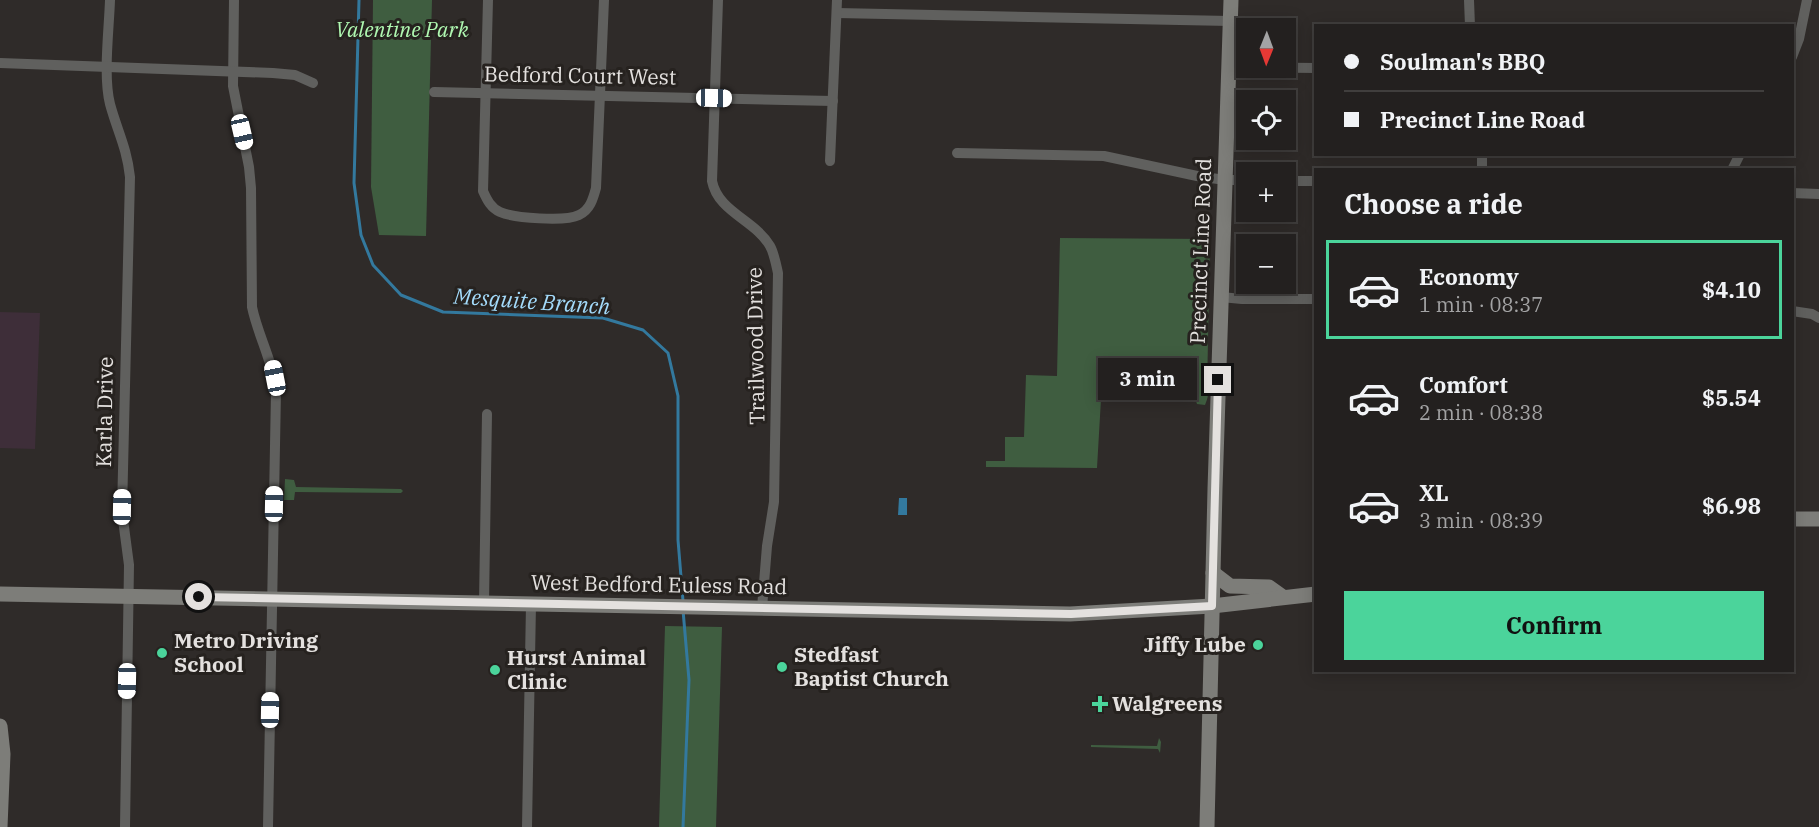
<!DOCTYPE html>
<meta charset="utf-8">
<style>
:root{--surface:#23201f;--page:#2b2828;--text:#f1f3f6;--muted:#a3a3a4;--line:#403e3d;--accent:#4bd49b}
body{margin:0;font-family:"IBM Plex Serif",serif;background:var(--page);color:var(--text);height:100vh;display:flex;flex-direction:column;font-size:22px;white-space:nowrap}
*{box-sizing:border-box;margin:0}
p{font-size:20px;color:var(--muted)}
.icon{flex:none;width:33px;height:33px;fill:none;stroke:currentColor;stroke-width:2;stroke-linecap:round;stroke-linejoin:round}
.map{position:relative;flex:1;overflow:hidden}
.drawer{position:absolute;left:1314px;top:168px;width:480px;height:504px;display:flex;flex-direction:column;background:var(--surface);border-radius:0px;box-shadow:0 3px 15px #0003,0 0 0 2px var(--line)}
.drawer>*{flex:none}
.hud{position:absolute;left:1314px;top:24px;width:480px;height:132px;border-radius:0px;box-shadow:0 3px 15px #0003,0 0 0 2px var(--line);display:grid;align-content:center;height:132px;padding:0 30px;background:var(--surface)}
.needle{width:39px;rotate:181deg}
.fabs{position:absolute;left:1236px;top:18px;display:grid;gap:12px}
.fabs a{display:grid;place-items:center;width:60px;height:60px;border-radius:0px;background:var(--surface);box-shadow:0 3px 15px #0003,0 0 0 2px var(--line);font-size:30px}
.end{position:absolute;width:27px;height:27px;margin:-14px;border:8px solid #e4e1df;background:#111;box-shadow:0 0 0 3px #111}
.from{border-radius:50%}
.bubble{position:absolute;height:42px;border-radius:0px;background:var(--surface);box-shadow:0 3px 15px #0003,0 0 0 2px var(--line);font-size:20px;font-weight:800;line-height:42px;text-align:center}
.car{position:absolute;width:18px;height:36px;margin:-18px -9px;border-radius:8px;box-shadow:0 0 4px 2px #0007;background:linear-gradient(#fff 24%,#345 0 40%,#fff 0 76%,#345 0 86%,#fff 0)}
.hud b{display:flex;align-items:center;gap:21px;height:57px;font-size:22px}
.hud b+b{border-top:2px solid var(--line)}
.hud i{width:15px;height:15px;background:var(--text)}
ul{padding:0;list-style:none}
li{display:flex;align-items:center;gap:18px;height:99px;margin:0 12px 9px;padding:0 18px;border:3px solid transparent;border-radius:0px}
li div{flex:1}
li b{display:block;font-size:22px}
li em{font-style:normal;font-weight:800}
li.selected{border-color:var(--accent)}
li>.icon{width:54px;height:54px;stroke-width:1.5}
h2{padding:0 30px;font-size:27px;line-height:72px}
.cta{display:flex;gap:12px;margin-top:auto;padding:12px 30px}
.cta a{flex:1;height:69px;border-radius:0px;background:var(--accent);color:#111;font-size:24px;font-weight:800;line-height:69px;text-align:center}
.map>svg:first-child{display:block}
</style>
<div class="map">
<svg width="1819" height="827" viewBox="0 0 1819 827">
<rect width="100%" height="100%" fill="#2f2b29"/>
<!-- industrial -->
<polygon fill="#3e2e39" points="0,312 40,313 35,449 0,448"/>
<!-- green -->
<g fill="#3f5d40">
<polygon points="373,0 432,0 426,236 379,235 371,187"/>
<path d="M1060 238 1210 239 1207 391C1209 395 1207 400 1205 405L1197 404 1196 401 1101 399 1097 468 986 467V461H1005V437H1024L1026 375 1057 376Z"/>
<polygon points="285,479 294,480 296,487 401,489 403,491 401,493 295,492 294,500 284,500"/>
<polygon points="665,626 722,627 716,827 659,827"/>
<polygon points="1159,738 1161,742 1160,753 1158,749 1091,747 1091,745 1157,746"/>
</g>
<!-- water -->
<polygon fill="#33799e" points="899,498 907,498 907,515 898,515"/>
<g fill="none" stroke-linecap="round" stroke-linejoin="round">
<!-- stream -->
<g stroke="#33799e" stroke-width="3">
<polyline points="359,0 354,183 361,235 373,265 401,295 443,312 603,318 643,330 668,353 678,396 678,540 683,601"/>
<polyline points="683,827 689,680 683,610"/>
</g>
<!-- street -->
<g stroke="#60605e" stroke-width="10">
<path d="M110 0C109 30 103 76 110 104 117 130 127 148 130 177L122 512 129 565 125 827"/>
<path d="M234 0 233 86 249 167 251 188 252 307C258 336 273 361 276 391L268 827"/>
<path d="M488 0 483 191C487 200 491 208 500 212 514 218 565 222 579 215 590 210 593 199 596 188L604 0"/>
<path d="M718 0 712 181C718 212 755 220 770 246 774 253 776 264 778 273L774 502 767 546 762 608"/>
<polyline points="1469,0 1470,26"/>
<polyline points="837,13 1230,21"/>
<polyline points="1792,57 1799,39 1807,0"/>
<polyline points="0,63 273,73 295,75 313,83"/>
<polyline points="1228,67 1316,68"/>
<polyline points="434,92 833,101"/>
<polyline points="957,153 1104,156 1197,176 1225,180 1246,180"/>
<polyline points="830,161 837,0"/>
<polyline points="1482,170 1482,154"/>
<polyline points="1732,170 1740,154"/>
<polyline points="1286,181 1316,181"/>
<polyline points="1792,193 1819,194"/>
<polyline points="1221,297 1242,299 1316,299"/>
<polyline points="1792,311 1812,314 1819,318"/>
<polyline points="484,603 487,414"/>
<polyline points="527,827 531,604"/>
</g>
<!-- secondary -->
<g stroke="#7d7d79" stroke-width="15">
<polyline points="1792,519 1819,519"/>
<polyline points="1213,573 1230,586 1269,587 1283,597"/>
<polyline points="0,594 1070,614 1212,606 1316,594"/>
<polyline points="0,726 3,754 0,827"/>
<polyline points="1207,827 1215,489 1231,0"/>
</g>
</g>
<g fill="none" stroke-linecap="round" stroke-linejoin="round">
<!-- route -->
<polyline stroke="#e4e1df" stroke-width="8" points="199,597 1071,614 1212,606 1218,380"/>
</g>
<!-- markers -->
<g fill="#4bd49b" stroke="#26221f" stroke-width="2">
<circle cx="1258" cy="645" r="6"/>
<circle cx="162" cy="653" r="6"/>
<circle cx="782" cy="667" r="6"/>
<circle cx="495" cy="670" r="6"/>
<path d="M1097 695h6v6h6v6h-6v6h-6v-6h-6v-6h6z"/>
</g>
<g text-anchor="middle" stroke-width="6" stroke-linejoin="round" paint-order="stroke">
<!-- park labels -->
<g font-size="21" font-style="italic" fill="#b0f9b2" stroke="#26221f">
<text x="402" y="37">Valentine Park</text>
</g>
<!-- street labels -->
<g font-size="21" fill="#e4e1df" stroke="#26221f">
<text transform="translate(580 76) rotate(1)" y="7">Bedford Court West</text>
<text transform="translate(1201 251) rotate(-88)" y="7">Precinct Line Road</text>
<text transform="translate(756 346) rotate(-91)" y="7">Trailwood Drive</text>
<text transform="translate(105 412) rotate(-89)" y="7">Karla Drive</text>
<text transform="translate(659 585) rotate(1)" y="7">West Bedford Euless Road</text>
</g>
<!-- poi labels -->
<g font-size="21" font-weight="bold" fill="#e4e1df" stroke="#26221f" text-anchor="start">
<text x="174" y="648">Metro Driving<tspan x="174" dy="24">School</tspan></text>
<text x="1246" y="652" text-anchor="end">Jiffy Lube</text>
<text x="794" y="662">Stedfast<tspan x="794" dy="24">Baptist Church</tspan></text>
<text x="507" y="665">Hurst Animal<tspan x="507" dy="24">Clinic</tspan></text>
<text x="1112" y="711">Walgreens</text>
</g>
<!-- water labels -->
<g font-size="22" font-style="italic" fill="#a3dafa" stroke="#26221f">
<text transform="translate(532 301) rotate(4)" y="8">Mesquite Branch</text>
</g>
</g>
</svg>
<div class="fabs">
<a><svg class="needle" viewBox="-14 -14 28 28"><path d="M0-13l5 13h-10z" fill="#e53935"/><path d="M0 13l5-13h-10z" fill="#a3a3a4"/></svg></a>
<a><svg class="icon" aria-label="locate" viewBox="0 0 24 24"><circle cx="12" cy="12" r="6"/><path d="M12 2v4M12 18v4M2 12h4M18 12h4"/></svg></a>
<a>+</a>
<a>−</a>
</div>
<i class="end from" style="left:199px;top:597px"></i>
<i class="end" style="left:1218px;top:380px"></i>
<div class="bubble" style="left:1098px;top:358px;width:99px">3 min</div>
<i class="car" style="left:714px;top:98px;rotate:91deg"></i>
<i class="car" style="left:242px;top:132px;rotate:167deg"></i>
<i class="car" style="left:275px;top:378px;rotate:349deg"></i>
<i class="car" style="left:274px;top:504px;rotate:1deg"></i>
<i class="car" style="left:122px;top:507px;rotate:1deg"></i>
<i class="car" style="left:127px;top:681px;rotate:181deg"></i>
<i class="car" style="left:270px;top:710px;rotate:1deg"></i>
<div class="hud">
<b><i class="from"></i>Soulman's BBQ</b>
<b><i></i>Precinct Line Road</b>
</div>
<section class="drawer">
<h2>Choose a ride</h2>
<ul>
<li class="selected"><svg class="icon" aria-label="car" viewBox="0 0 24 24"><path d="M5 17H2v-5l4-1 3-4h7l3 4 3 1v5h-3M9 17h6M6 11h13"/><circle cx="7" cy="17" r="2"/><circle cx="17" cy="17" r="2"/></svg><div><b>Economy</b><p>1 min · 08:37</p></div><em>$4.10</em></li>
<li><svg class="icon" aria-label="car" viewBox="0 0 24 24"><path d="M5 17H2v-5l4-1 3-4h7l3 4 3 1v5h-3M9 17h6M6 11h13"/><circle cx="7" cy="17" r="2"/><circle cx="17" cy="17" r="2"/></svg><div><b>Comfort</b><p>2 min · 08:38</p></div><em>$5.54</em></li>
<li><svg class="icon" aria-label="car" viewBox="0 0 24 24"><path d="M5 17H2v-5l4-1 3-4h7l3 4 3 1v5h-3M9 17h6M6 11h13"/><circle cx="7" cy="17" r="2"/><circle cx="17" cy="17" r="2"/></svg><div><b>XL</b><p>3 min · 08:39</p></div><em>$6.98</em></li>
</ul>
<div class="cta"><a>Confirm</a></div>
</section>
</div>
